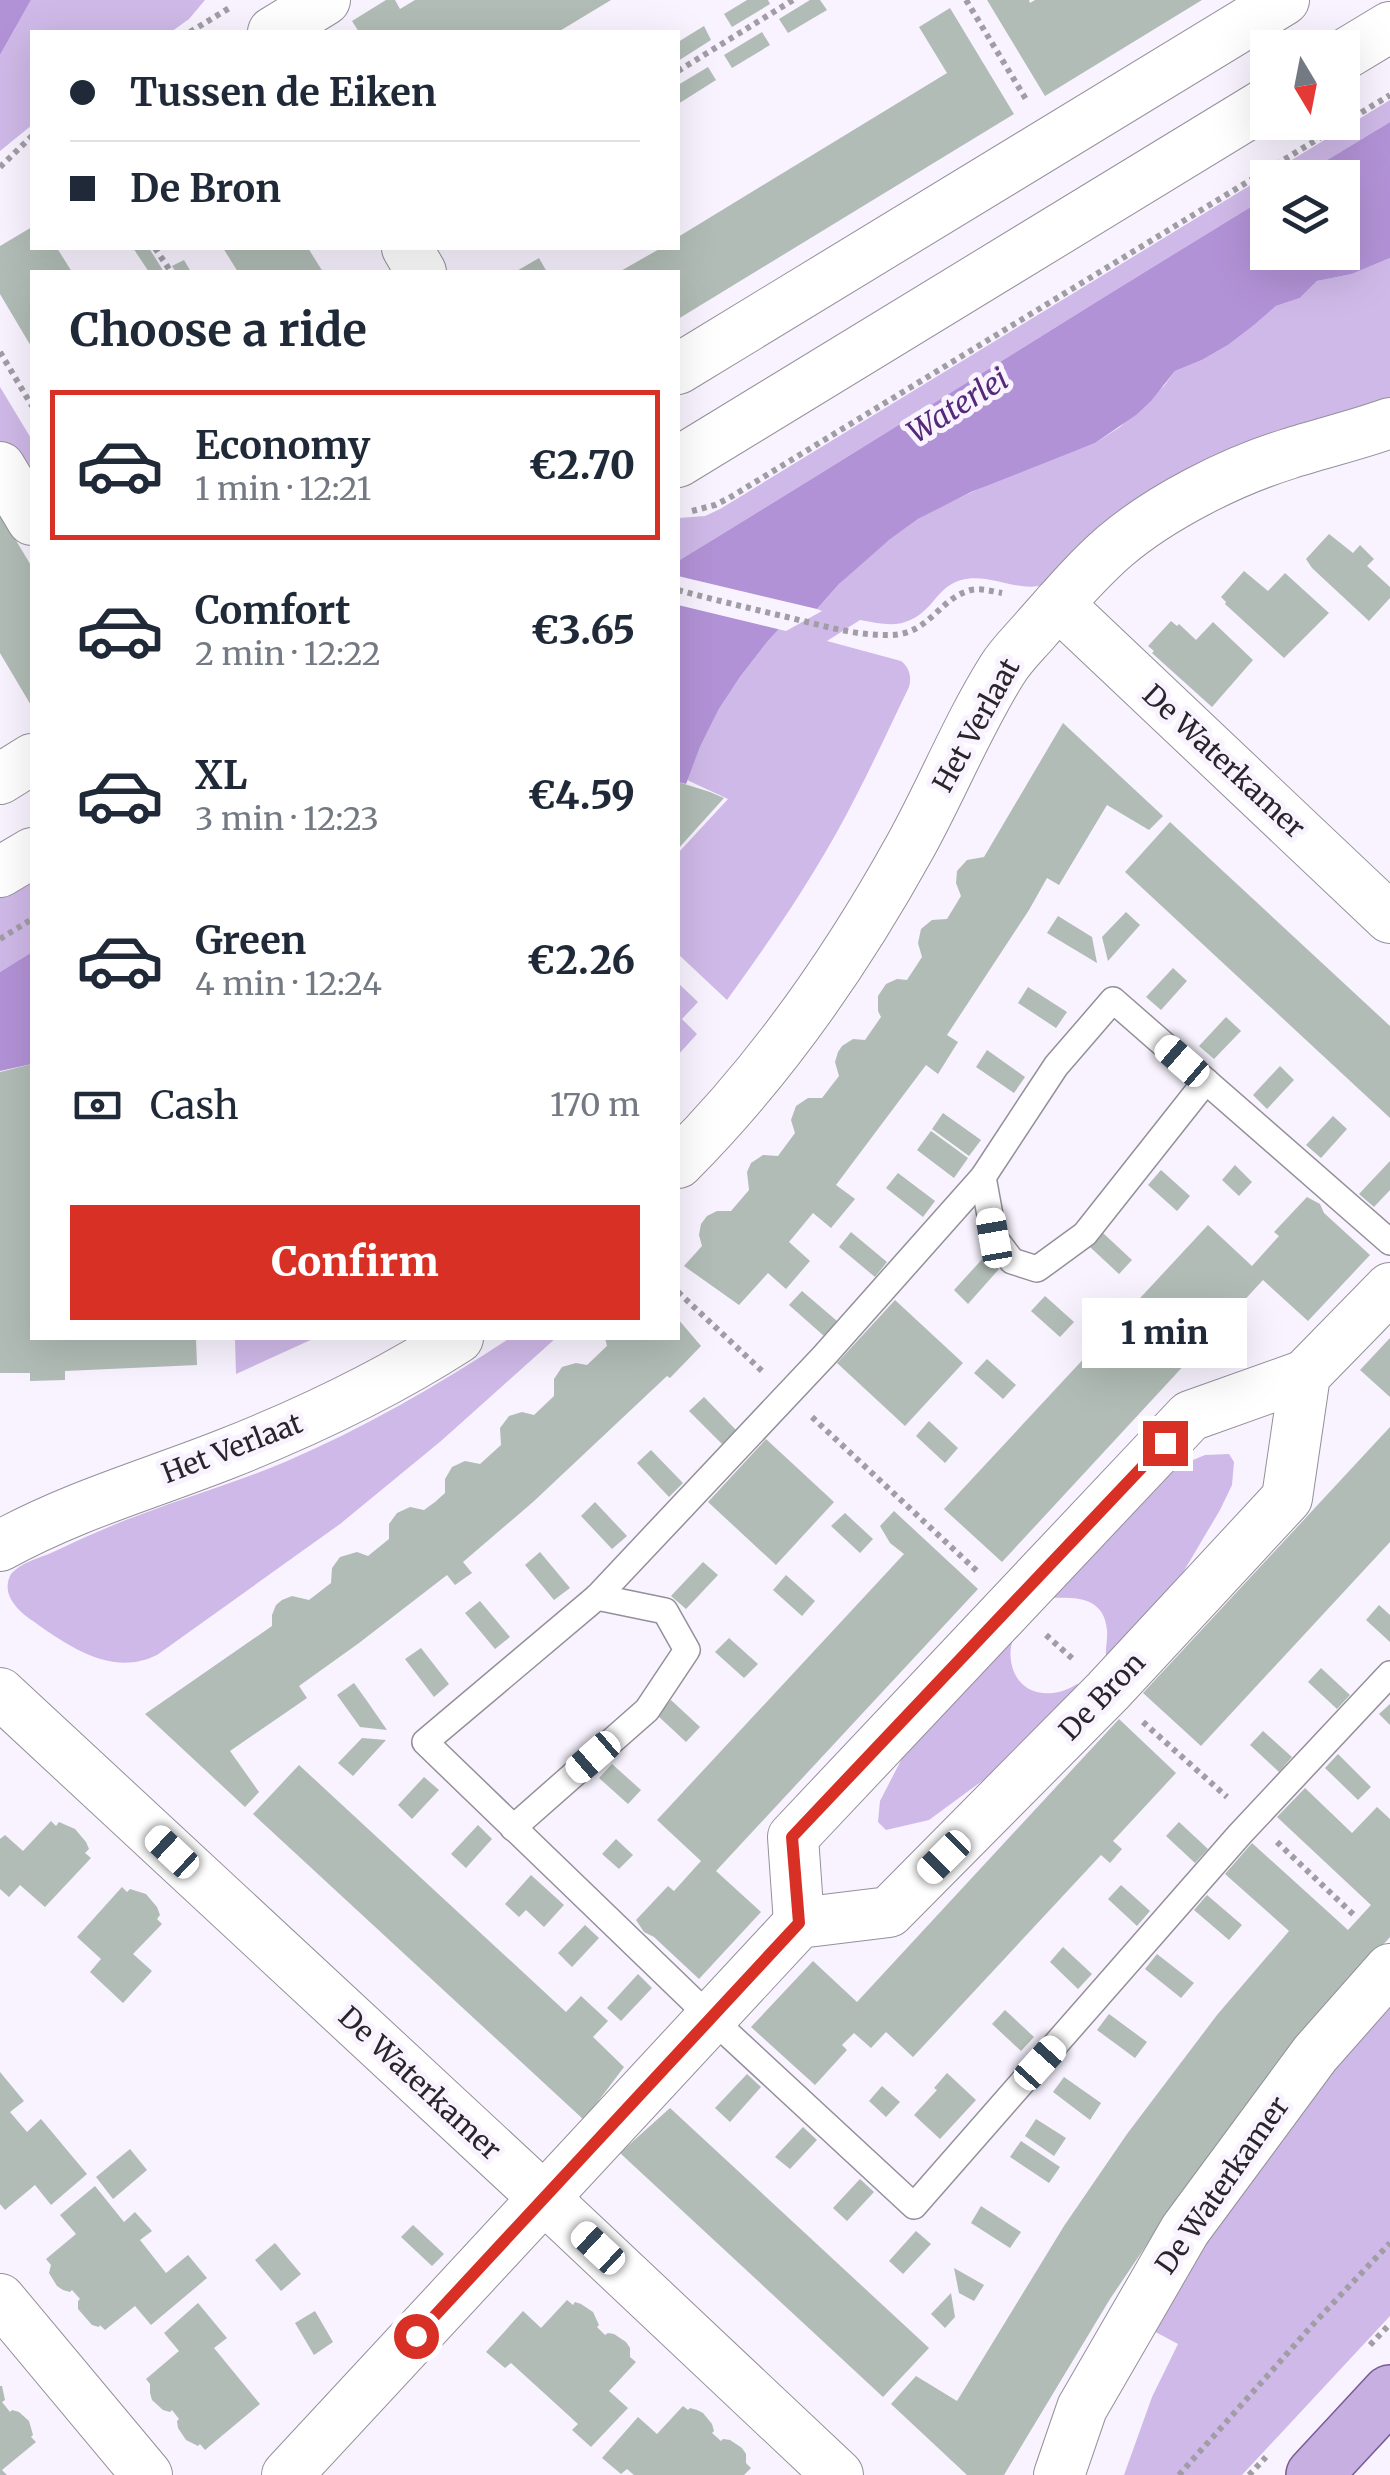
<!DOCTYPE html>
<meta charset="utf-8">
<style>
:root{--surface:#fff;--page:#f6f6f7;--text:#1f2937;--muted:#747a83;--line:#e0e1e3;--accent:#d93025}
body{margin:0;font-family:Merriweather,serif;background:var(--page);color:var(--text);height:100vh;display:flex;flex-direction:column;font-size:38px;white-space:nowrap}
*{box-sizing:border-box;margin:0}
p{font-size:32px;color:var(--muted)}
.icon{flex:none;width:55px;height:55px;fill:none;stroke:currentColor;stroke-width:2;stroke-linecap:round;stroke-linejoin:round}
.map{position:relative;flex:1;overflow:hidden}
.side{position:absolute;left:30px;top:270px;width:650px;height:1070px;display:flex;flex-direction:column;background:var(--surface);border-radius:0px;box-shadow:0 10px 40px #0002}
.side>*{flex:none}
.top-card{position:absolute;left:30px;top:30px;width:650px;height:220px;border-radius:0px;box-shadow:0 10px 40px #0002;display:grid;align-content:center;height:220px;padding:0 40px;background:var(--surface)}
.needle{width:65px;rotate:170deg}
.buttons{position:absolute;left:1250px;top:30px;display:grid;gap:20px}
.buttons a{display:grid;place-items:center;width:110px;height:110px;border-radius:0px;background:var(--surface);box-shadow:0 10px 40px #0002;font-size:50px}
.end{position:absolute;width:45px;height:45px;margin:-22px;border:12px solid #d93025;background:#fff;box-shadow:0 0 0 5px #fff}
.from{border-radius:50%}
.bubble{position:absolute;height:70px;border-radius:0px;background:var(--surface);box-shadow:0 10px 40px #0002;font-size:32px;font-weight:800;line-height:70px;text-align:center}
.car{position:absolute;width:30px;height:60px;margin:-30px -15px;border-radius:12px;box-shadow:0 0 8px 2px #0007;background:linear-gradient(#fff 24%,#345 0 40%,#fff 0 76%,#345 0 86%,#fff 0)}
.top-card b{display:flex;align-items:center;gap:35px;height:95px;font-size:38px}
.top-card b+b{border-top:2px solid var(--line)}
.top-card i{width:25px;height:25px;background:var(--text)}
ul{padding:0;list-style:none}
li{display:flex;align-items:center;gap:30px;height:150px;margin:0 20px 15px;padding:0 20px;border:5px solid transparent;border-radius:0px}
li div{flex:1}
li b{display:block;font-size:38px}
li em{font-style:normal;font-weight:800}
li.current{border-color:var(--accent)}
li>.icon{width:90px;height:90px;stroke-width:1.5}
h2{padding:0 40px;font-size:45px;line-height:120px}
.pay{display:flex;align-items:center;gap:25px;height:110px;padding:0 40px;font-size:38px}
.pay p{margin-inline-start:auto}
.cta{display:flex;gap:20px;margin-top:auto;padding:20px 40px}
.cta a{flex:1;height:115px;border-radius:0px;background:var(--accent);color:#fff;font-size:40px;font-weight:800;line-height:115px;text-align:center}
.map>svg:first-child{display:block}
</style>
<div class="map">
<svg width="1390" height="2475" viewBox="0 0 1390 2475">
<rect width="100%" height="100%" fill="#f8f3fe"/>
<!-- green -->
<g fill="#cfb9e8">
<polygon points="31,0 205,0 189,19 171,32 32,32 32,125 0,151 0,55"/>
<path d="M1390 100V122L1299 177 1268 178 1267 197C1070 317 875 441 678 561V518L705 516 720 509Z"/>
<path d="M1390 258V406L1046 584C1019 594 990 572 961 580 947 584 940 593 931 604 908 629 891 626 860 620L827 641 901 661C909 667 912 676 909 687 886 735 863 785 837 832 804 891 766 946 727 1000L678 954V853L728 799 687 780 700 747 719 709 740 677 767 642 779 629 817 609 839 584 876 549 918 519 944 505 1013 473 1095 443 1120 427 1164 386 1175 371 1202 360 1228 345 1253 326 1276 306 1300 298 1317 281 1352 274Z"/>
<polygon points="0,387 32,440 32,496 0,443"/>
<polygon points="32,868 32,952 0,972 0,888"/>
<polygon points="678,983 698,1002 682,1019 697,1034 678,1055"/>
<polygon points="235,1338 315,1338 236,1374"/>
<path d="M510 1338H556L441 1441 340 1524 157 1655C113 1677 69 1647 33 1621 18 1611 0 1594 11 1574 20 1563 39 1558 51 1553 81 1539 111 1525 142 1514 189 1496 238 1482 285 1462 364 1428 438 1385 510 1338Z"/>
<path d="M1229 1454 1234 1462 1232 1485 1220 1510 1172 1591 1107 1663C1104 1651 1108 1642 1107 1630 1104 1596 1075 1597 1049 1598L1174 1468 1205 1455Z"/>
<path d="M1021 1625C1018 1630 1015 1635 1013 1640 1009 1650 1010 1662 1014 1672 1025 1698 1056 1698 1077 1684L1084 1689 1012 1759 929 1820 886 1830 878 1822 880 1801 927 1710Z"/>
<polygon points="1390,2000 1390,2316 1242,2475 1124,2475 1152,2397 1178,2344 1148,2328 1200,2239"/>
</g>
<!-- water -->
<g fill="#b292d6">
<polygon points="0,0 31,0 0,55"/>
<path d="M1390 122V258L1352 274 1317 281 1300 298 1276 306 1253 326 1228 345 1202 360 1175 371 1151 401 1136 415 1095 443 971 492 918 519 889 540 839 584 817 609 779 629 767 642 740 677 719 709 700 747 686 784 678 782V561C875 441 1070 317 1267 197L1268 252H1342V178L1299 177Z"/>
<polygon points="32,952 32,1064 0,1071 0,972"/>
</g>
<!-- pier -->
<polygon fill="#f8f3fe" points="678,576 817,609 822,611 786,631 678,605"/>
<!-- building -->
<g fill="#b0bcb5">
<polygon points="386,0 395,0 400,9 415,0 611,0 558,32 359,32 352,21"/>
<polygon points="747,0 768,0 770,4 732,27 724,14"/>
<polygon points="810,0 820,0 827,10 788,33 779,19"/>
<polygon points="987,0 1029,0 1030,3 1035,0 1202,0 1045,96"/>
<polygon points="950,8 1014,114 678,319 678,272 619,272 661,248 678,248 678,237 947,73 919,27"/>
<polygon points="704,26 711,40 678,61 678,42"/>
<polygon points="762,32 770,45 732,68 724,55"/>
<polygon points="708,67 716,80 678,104 678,85"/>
<polygon points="32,227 32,248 57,248 72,272 32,272 32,348 0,294 0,246"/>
<polygon points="133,248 149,248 164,272 149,272"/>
<polygon points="223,248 308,248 323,272 238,272"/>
<polygon points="539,258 547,272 515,272"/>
<polygon points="184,260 191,272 176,272 172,266"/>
<polygon points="0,514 32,567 32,707 0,653"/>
<polygon points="1329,534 1353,553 1360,545 1374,559 1367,566 1390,587 1390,598 1369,621 1312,568 1306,559"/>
<polygon points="1244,571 1268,591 1285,573 1329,613 1284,658 1225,604 1226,602 1221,597"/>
<polygon points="1171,621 1177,626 1179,624 1196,640 1213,622 1253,660 1212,707 1152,653 1154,651 1148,646"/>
<polygon points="1063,723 1163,816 1149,830 1107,805 1059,885 1047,878 1029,910 947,1035 958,1042 938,1074 926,1065 836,1185 855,1199 831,1228 813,1213 789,1242 810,1261 786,1289 768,1273 739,1305 684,1266 702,1246 699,1235 701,1224 707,1216 717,1211 731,1211 749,1190 747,1172 751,1163 763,1155 778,1156 795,1133 791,1120 796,1106 808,1098 822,1098 839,1076 835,1062 838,1052 842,1046 853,1039 865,1040 881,1017 878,1011 878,996 886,984 897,979 907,980 922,957 918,943 921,929 932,920 947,919 961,896 956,883 957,871 967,860 984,857"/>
<polygon points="678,782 710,792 724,798 678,849"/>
<polygon points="1170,822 1390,1026 1390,1118 1125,872"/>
<polygon points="1126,912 1140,925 1108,961 1102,937"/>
<polygon points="1058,916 1092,937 1097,963 1047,933"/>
<polygon points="1173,968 1187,981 1161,1010 1146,997"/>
<polygon points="1028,987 1067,1012 1056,1028 1018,1003"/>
<polygon points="1226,1017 1241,1031 1214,1059 1199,1046"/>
<polygon points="987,1050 1025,1077 1014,1093 976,1067"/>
<polygon points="32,1064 32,1338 196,1338 197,1365 65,1371 65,1380 30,1381 30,1373 0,1373 0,1072"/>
<polygon points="1280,1066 1294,1080 1267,1109 1253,1095"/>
<polygon points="943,1113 981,1140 969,1156 932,1129"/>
<polygon points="1333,1116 1347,1129 1321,1158 1306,1145"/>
<polygon points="931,1131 968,1158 954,1178 917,1150"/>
<polygon points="1390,1161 1390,1190 1374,1207 1359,1194"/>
<polygon points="1235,1165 1252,1182 1239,1196 1222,1180"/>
<polygon points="1161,1170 1190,1196 1177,1211 1148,1185"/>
<polygon points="898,1173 935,1201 923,1217 886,1188"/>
<polygon points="1307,1197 1320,1204 1324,1213 1370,1255 1308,1321 1263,1280 1002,1562 944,1509 1208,1225 1252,1266 1279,1236 1274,1232"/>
<polygon points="851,1232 887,1262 875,1277 839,1247"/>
<polygon points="1103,1233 1132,1260 1119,1274 1090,1247"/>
<polygon points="985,1256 999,1269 968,1304 954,1290"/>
<polygon points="802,1291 837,1321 824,1336 789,1305"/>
<polygon points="1045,1296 1074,1322 1060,1337 1031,1311"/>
<polygon points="895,1300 963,1363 905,1426 837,1363"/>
<polygon points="678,1319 701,1346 670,1378 667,1376 533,1502 463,1562 472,1573 455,1585 447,1575 359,1643 299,1686 307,1698 230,1751 259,1792 245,1807 145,1714 272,1626 272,1615 276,1605 282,1600 292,1596 309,1600 331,1583 332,1568 340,1557 357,1552 368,1556 389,1539 389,1524 397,1513 410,1507 424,1510 435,1502 445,1493 445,1479 452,1467 465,1461 480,1464 501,1445 500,1428 509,1416 522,1412 534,1415 554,1396 554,1379 562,1367 576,1363 587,1365 607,1346 605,1338 678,1338"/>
<polygon points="1390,1338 1390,1397 1360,1370"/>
<polygon points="987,1359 1016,1385 1003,1399 974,1373"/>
<polygon points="704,1397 736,1430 722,1444 689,1411"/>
<polygon points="929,1421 958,1448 945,1463 916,1436"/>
<polygon points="1390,1427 1390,1542 1201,1746 1143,1693"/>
<polygon points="766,1439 834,1502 776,1565 708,1502"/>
<polygon points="651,1450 683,1483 669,1497 637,1463"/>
<polygon points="595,1502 627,1536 612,1549 581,1516"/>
<polygon points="894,1511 978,1589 716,1871 761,1912 699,1979 654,1937 644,1932 636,1920 668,1886 674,1891 701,1861 657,1820 904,1554 890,1543 880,1526"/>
<polygon points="845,1513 873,1539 860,1553 831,1526"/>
<polygon points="540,1552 570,1588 554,1600 525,1565"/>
<polygon points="703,1562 718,1575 686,1609 671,1596"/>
<polygon points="786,1575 815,1601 802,1616 773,1590"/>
<polygon points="480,1601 510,1637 495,1649 465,1613"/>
<polygon points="1379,1605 1390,1615 1390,1642 1366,1620"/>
<polygon points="729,1638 758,1664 744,1678 715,1652"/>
<polygon points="421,1648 449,1684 434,1697 405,1659"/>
<polygon points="1321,1668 1350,1695 1337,1709 1308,1682"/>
<polygon points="354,1683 367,1701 387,1730 360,1727 337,1695"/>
<polygon points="671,1700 700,1727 686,1742 657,1715"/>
<polygon points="1390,1704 1390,1725 1379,1714"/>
<polygon points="1119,1719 1176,1773 1113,1841 1122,1849 1110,1863 1101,1855 913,2057 886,2032 871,2048 854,2033 842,2045 847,2050 815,2085 751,2027 813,1961 857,2002"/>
<polygon points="1263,1731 1292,1757 1279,1772 1250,1745"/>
<polygon points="362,1738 386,1740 353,1776 338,1763"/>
<polygon points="1338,1754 1371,1787 1358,1800 1325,1768"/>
<polygon points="612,1764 641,1790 628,1804 599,1778"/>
<polygon points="299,1765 566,2012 581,1996 608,2021 593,2037 624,2067 584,2120 253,1814"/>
<polygon points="424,1777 439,1790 412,1819 398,1805"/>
<polygon points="1305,1788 1352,1833 1377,1807 1390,1819 1390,1937 1301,2037 1191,2179 1110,2299 1004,2475 967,2475 891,2404 916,2376 957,2401 1064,2226 1127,2134 1217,2015 1289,1931 1225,1874 1252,1843 1348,1930 1371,1905 1277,1817"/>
<polygon points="51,1821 56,1826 59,1822 75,1829 86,1842 89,1849 85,1853 91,1858 45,1907 20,1885 9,1897 0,1889 0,1839 5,1835 23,1851"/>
<polygon points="1179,1822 1208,1849 1195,1863 1166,1836"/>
<polygon points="478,1825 492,1839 466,1868 451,1854"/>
<polygon points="616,1839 633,1855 619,1869 602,1854"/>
<polygon points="531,1875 564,1905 544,1927 526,1910 519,1917 505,1904"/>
<polygon points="1121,1885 1150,1911 1137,1926 1108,1899"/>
<polygon points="122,1887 127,1892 130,1889 146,1894 157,1907 160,1915 157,1919 162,1924 133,1954 152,1971 123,2003 90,1972 101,1959 77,1937"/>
<polygon points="1207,1895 1242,1925 1229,1940 1194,1910"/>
<polygon points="585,1925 599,1938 572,1967 558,1953"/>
<polygon points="1063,1947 1092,1974 1078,1989 1050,1962"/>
<polygon points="1157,1954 1194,1983 1181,1998 1145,1969"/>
<polygon points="638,1974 652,1988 621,2021 607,2008"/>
<polygon points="1005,2010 1034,2037 1021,2051 992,2024"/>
<polygon points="1109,2014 1147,2042 1135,2058 1097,2030"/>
<polygon points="0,2072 24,2101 10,2112 27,2132 41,2119 87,2174 51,2205 35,2185 5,2210 0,2204"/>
<polygon points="947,2073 976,2100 940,2139 914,2115 937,2090 934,2088"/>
<polygon points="747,2074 761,2087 730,2122 715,2108"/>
<polygon points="1064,2077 1101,2103 1090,2120 1053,2092"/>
<polygon points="882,2086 900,2102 886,2117 869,2101"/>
<polygon points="670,2108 929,2348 883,2397 620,2153"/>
<polygon points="1036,2119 1066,2138 1054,2156 1025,2136"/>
<polygon points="803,2127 817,2140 790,2169 775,2157"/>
<polygon points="1021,2141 1060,2167 1049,2183 1010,2157"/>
<polygon points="130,2149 147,2170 113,2199 96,2177"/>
<polygon points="860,2179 874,2192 847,2221 833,2208"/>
<polygon points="95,2186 124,2222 135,2212 152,2231 140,2240 166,2273 188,2255 207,2278 151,2325 135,2306 105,2330 100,2325 99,2327 92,2325 78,2309 78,2301 80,2299 72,2290 70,2292 63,2290 57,2286 49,2273 51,2265 46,2259 76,2234 60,2215"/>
<polygon points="981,2206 1021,2232 1010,2248 971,2223"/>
<polygon points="413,2225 444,2254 432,2266 401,2237"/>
<polygon points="916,2231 931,2244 903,2274 889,2261"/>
<polygon points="275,2243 301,2274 281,2291 255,2260"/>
<polygon points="954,2268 984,2285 974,2301 959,2293"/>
<polygon points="951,2293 955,2317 945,2328 931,2314"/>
<polygon points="567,2300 573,2305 575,2302 581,2304 593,2312 599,2325 597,2327 605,2335 608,2333 614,2334 626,2342 630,2348 630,2357 636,2362 609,2391 628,2408 591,2447 572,2430 578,2424 511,2363 505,2368 486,2352 523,2311 541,2328"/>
<polygon points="198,2303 227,2338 214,2348 260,2404 205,2450 200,2444 198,2446 186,2440 178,2428 177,2421 179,2419 172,2410 170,2412 163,2410 152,2400 150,2393 150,2384 146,2379 179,2351 164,2333"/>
<polygon points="315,2311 333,2342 314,2355 295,2323"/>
<polygon points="0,2386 2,2386 5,2400 2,2402 10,2412 12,2410 19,2412 29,2421 33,2435 31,2437 36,2442 2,2470 7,2475 0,2475"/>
<polygon points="683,2406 688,2410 690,2408 697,2410 703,2413 712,2424 714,2431 712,2433 721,2441 723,2439 730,2440 742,2448 746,2454 746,2463 751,2468 744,2475 634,2475 627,2469 621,2474 602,2458 638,2417 657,2434"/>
</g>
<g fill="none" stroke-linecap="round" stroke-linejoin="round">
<!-- lane casing -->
<g stroke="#94909a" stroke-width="28">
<g id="lane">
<polyline points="983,1177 994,1237 1012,1261 1037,1269 1085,1234 1206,1081"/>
<polyline points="1390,1242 1113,1000 1056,1066 983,1177 824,1356 597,1597 425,1742 711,2018 914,2206 1240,1834 1390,1674"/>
<polyline points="513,1828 647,1710 687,1650 665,1611 597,1597"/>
</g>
</g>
<!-- street casing -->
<g stroke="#94909a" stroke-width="52">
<g id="street">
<polyline points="273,32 325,0"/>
<polyline points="1342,56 1390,27"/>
<polyline points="407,248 421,272"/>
<polyline points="678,369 1284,0"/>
<polyline points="678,462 1268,102"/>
<polyline points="0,467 32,520"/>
<polyline points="1058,604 1390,918"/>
<polyline points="0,779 32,759"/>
<polyline points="0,872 32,853"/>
<path d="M678 1163C772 1069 847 961 911 845 943 787 967 726 1002 670 1011 655 1025 642 1036 629 1061 601 1086 571 1115 546 1161 507 1230 472 1288 454 1322 443 1357 435 1390 423"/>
<path d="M0 1546C72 1506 150 1484 226 1454 307 1422 385 1385 458 1338"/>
<polyline points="0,1693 544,2198 838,2475"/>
<polyline points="799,1923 793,1837 1190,1416 1305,1375"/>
<polyline points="0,2299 147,2475"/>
<polyline points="287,2475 799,1923 889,1912 1108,1691 1287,1498 1305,1375 1390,1288"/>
<polyline points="1059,2475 1082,2408 1185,2230 1315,2054 1390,1969"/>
</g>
</g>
<!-- primary casing -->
<g stroke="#785c95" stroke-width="58">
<polyline id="primary" points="1314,2475 1390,2393"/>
</g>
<!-- path -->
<g stroke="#a19da5" stroke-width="6" stroke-dasharray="5 5" stroke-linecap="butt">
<polyline points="966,0 1027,101"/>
<polyline points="190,32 231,7"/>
<polyline points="678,71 793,0"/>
<polyline points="0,167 32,136"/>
<polyline points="155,248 171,272"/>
<polyline points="0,352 32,406"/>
<polyline points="692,511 715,505 729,498 1390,95"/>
<path d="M678 590C715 600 753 609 791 618 824 626 857 636 891 635 930 634 939 598 971 590 981 588 991 591 1002 593"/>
<polyline points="0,939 32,919"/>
<polyline points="678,1292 762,1371"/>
<polyline points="812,1417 978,1572"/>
<polyline points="1046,1635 1074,1660"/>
<polyline points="1143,1722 1227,1797"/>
<polyline points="1277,1842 1356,1917"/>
<polyline points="1370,2345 1390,2324"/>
<polyline points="1179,2475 1317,2320 1390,2243"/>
<polyline points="1249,2475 1266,2457"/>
</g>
<!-- lane -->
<use href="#lane" stroke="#fff" stroke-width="25"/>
<!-- street -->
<use href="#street" stroke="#fff" stroke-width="50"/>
<!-- primary -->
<use href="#primary" stroke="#c8afe2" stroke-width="55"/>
</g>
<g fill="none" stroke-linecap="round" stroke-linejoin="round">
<!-- route -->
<polyline stroke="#d93025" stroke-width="12" points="416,2336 799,1923 792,1837 1165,1443"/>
</g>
<g text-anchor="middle" stroke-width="10" stroke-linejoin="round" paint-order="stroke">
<!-- street labels -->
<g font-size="28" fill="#28262a" stroke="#f8f3fe">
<text transform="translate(976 725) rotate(-61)" y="10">Het Verlaat</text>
<text transform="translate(1224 761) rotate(43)" y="10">De Waterkamer</text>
<text transform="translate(232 1448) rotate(-21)" y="10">Het Verlaat</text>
<text transform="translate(1102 1696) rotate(-46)" y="10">De Bron</text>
<text transform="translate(420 2083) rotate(43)" y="10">De Waterkamer</text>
<text transform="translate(1222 2185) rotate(-55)" y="10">De Waterkamer</text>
</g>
<!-- water labels -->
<g font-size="30" font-style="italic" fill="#542979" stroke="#f8f3fe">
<text transform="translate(958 406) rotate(-32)" y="10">Waterlei</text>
</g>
</g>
</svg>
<div class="buttons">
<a><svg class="needle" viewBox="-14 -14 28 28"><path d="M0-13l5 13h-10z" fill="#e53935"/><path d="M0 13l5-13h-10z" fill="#747a83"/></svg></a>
<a><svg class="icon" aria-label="layers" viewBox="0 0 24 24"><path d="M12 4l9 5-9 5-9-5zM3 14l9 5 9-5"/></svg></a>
</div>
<i class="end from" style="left:416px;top:2336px"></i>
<i class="end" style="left:1165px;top:1443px"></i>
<div class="bubble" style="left:1082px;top:1298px;width:165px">1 min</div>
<i class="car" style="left:1182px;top:1061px;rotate:311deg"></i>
<i class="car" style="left:994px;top:1238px;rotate:350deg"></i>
<i class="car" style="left:593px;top:1757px;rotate:229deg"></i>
<i class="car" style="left:172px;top:1852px;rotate:313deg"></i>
<i class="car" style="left:944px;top:1857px;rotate:225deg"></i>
<i class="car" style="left:1040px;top:2063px;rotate:42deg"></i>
<i class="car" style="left:598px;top:2248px;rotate:313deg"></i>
<div class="top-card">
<b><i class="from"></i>Tussen de Eiken</b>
<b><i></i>De Bron</b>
</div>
<section class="side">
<h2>Choose a ride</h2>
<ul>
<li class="current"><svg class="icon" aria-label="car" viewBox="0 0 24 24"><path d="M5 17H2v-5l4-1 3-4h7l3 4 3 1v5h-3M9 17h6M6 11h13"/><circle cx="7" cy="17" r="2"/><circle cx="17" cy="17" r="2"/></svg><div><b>Economy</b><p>1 min · 12:21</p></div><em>€2.70</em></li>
<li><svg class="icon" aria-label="car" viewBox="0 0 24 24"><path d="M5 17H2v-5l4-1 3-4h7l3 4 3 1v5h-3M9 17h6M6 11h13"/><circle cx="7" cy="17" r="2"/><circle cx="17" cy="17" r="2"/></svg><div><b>Comfort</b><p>2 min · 12:22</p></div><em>€3.65</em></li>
<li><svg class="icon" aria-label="car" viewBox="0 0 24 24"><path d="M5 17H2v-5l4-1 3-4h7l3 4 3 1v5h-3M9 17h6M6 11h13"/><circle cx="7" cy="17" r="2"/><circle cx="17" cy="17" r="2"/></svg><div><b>XL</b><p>3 min · 12:23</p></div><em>€4.59</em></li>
<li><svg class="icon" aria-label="car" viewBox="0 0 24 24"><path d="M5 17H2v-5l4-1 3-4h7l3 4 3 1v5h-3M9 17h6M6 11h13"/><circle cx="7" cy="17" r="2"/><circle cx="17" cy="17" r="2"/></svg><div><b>Green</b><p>4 min · 12:24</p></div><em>€2.26</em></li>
</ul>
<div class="pay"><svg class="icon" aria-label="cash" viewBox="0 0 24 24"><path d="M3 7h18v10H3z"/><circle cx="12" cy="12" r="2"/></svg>Cash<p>170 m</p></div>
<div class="cta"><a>Confirm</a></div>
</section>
</div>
